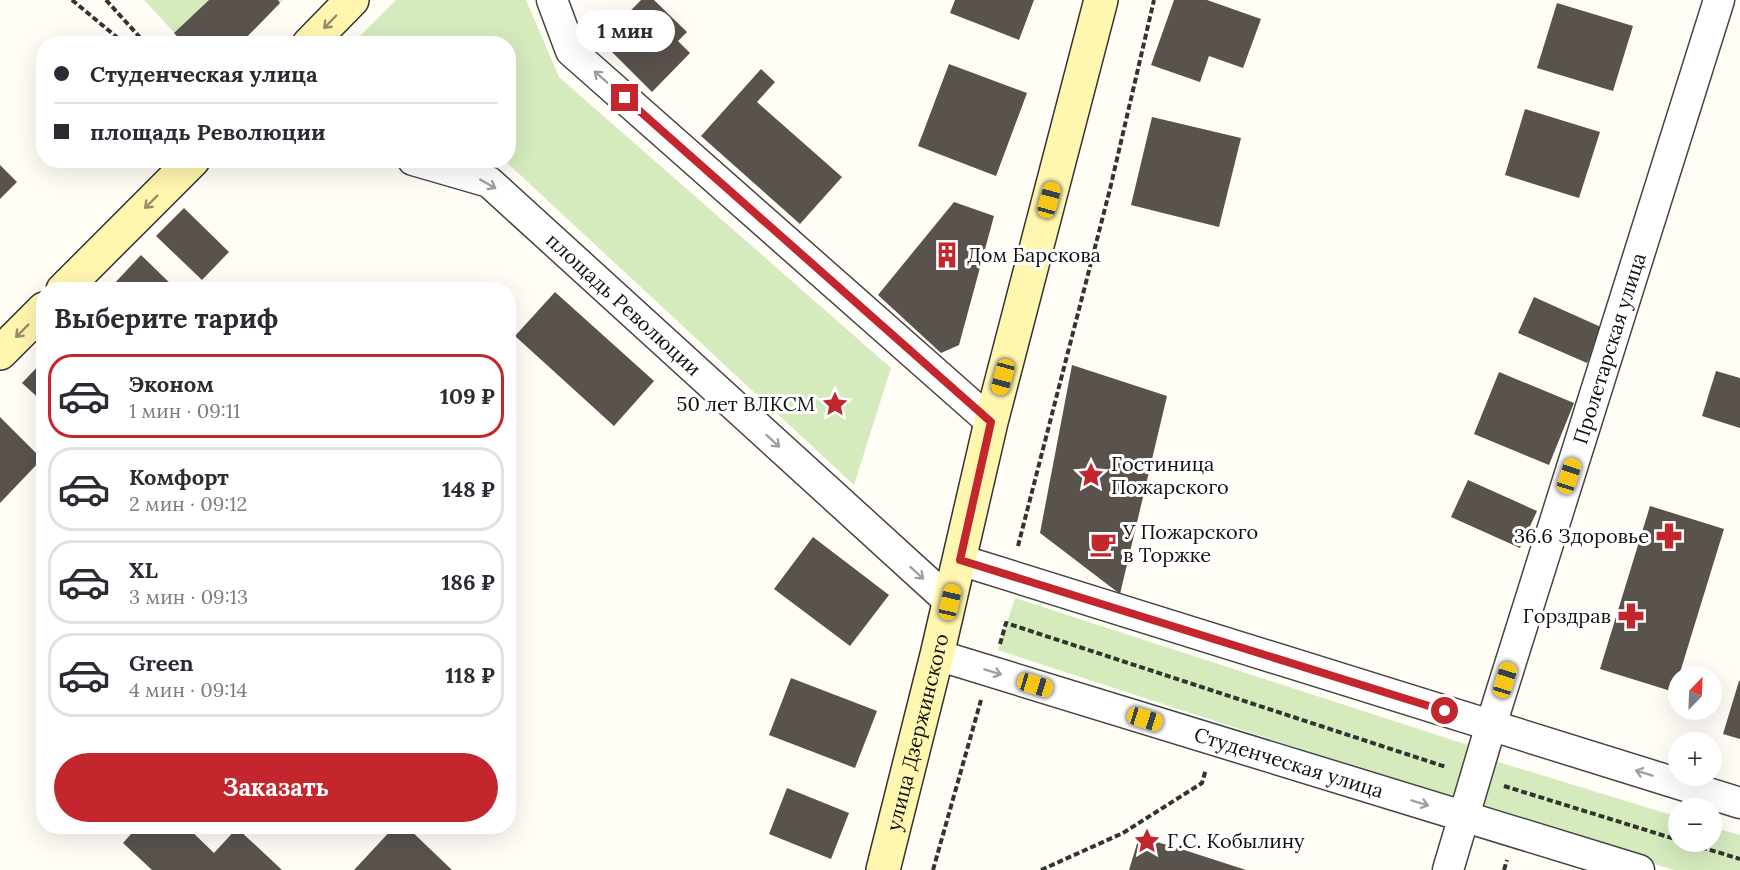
<!DOCTYPE html>
<html lang="ru">
<meta charset="utf-8">
<style>
:root{--surface:#fff;--page:#f7f7f7;--text:#2b2b33;--muted:#7c7c81;--line:#e1e1e2;--accent:#c4262e}
body{margin:0;font-family:Lora,serif;background:var(--page);color:var(--text);height:100vh;display:flex;flex-direction:column;font-size:22px;white-space:nowrap}
*{box-sizing:border-box;margin:0}
p{font-size:20px;color:var(--muted)}
.icon{flex:none;width:33px;height:33px;fill:none;stroke:currentColor;stroke-width:2;stroke-linecap:round;stroke-linejoin:round}
.map{position:relative;flex:1;overflow:hidden}
.panel{position:absolute;left:36px;top:282px;width:480px;height:552px;display:flex;flex-direction:column;background:var(--surface);border-radius:24px;box-shadow:0 6px 24px #0002}
.panel>*{flex:none}
.hud{position:absolute;left:36px;top:36px;width:480px;height:132px;border-radius:24px;box-shadow:0 6px 24px #0002;display:grid;align-content:center;height:132px;padding:0 18px;background:var(--surface)}
.needle{width:39px;rotate:23deg}
.tools{position:absolute;left:1668px;top:666px;display:grid;gap:12px}
.tools a{display:grid;place-items:center;width:54px;height:54px;border-radius:50%;background:var(--surface);box-shadow:0 6px 24px #0002;font-size:30px}
.end{position:absolute;width:27px;height:27px;margin:-14px;border:8px solid #c4262e;background:#fff;box-shadow:0 0 0 3px #fff}
.from{border-radius:50%}
.bubble{position:absolute;height:42px;border-radius:21px;background:var(--surface);box-shadow:0 6px 24px #0002;font-size:20px;font-weight:800;line-height:42px;text-align:center}
.car{position:absolute;width:18px;height:36px;margin:-18px -9px;border-radius:8px;box-shadow:0 0 4px 2px #0007;background:linear-gradient(#f5c518 24%,#345 0 40%,#f5c518 0 76%,#345 0 86%,#f5c518 0)}
.hud b{display:flex;align-items:center;gap:21px;height:57px;font-size:22px}
.hud b+b{border-top:2px solid var(--line)}
.hud i{width:15px;height:15px;background:var(--text)}
ul{padding:0;list-style:none}
li{display:flex;align-items:center;gap:18px;height:84px;margin:0 12px 9px;padding:0 6px;border:3px solid var(--line);border-radius:24px}
li div{flex:1}
li b{display:block;font-size:22px}
li em{font-style:normal;font-weight:800}
li.active{border-color:var(--accent)}
li>.icon{width:54px;height:54px;stroke-width:1.5}
h2{padding:0 18px;font-size:27px;line-height:72px}
.primary-button{display:flex;gap:12px;margin-top:auto;padding:12px 18px}
.primary-button a{flex:1;height:69px;border-radius:36px;background:var(--accent);color:#fff;font-size:24px;font-weight:800;line-height:69px;text-align:center}
.map>svg:first-child{display:block}
</style>
<div class="map">
<svg width="1740" height="870" viewBox="0 0 1740 870">
<rect width="100%" height="100%" fill="#fffdf5"/>
<!-- green -->
<g fill="#d5ebbd">
<polygon points="144,0 283,0 240,44 184,43"/>
<polygon points="396,0 526,0 559,77 891,368 854,485 505,161 508,160 508,44 353,43"/>
<polygon points="1015,598 1471,746 1454,799 998,650"/>
<polygon points="1492,760 1678,817 1678,842 1712,842 1712,827 1740,835 1740,870 1674,870 1476,810"/>
</g>
<!-- building -->
<g fill="#5a524d">
<polygon points="209,0 278,0 280,3 240,44 184,44 174,33"/>
<polygon points="641,0 654,0 687,32 678,41 690,53 652,92 601,41"/>
<polygon points="955,0 1034,0 1019,40 950,13"/>
<polygon points="1174,0 1207,0 1261,19 1243,68 1209,56 1200,82 1151,65"/>
<polygon points="1557,3 1633,26 1613,91 1537,68"/>
<polygon points="949,64 1027,93 996,176 918,146"/>
<polygon points="761,69 775,82 757,102 842,177 800,224 701,136"/>
<polygon points="1525,109 1600,132 1579,198 1505,175"/>
<polygon points="1152,117 1241,138 1219,227 1131,205"/>
<polygon points="0,165 17,182 0,199"/>
<polygon points="954,202 994,216 959,345 941,353 878,295"/>
<polygon points="184,208 229,252 202,280 156,236"/>
<polygon points="141,255 177,290 116,290 112,286"/>
<polygon points="555,292 654,381 614,426 515,336"/>
<polygon points="1534,297 1603,328 1587,363 1518,333"/>
<polygon points="44,360 44,403 22,383"/>
<polygon points="1072,365 1167,396 1120,594 1040,533"/>
<polygon points="1716,371 1740,378 1740,428 1702,416"/>
<polygon points="1499,372 1574,403 1549,465 1474,434"/>
<polygon points="0,417 42,459 0,503"/>
<polygon points="1468,480 1537,511 1520,548 1451,517"/>
<polygon points="1650,506 1724,529 1674,692 1600,669"/>
<polygon points="813,537 889,595 850,646 774,589"/>
<polygon points="791,678 877,711 855,768 769,735"/>
<polygon points="1739,681 1740,681 1740,739 1723,734"/>
<polygon points="787,788 849,813 831,859 769,834"/>
<polygon points="123,826 186,826 214,853 237,828 282,870 152,870 123,843 131,834"/>
<polygon points="395,826 406,826 452,870 354,870"/>
<polygon points="1139,837 1178,848 1246,870 1129,870"/>
</g>
<g fill="none" stroke-linecap="round" stroke-linejoin="round">
<!-- street casing -->
<g stroke="#444" stroke-width="33">
<g id="street">
<polyline points="552,0 571,51 991,422"/>
<path id="s1" d="M413 160 489 182 950 602"/>
<polyline points="960,560 1740,803"/>
<path id="s2" d="M937 655 1639 870"/>
<path id="s3" d="M1448 870 1491 725 1719 0"/>
</g>
</g>
<!-- secondary casing -->
<g stroke="#333" stroke-width="36">
<g id="secondary">
<polyline points="309,44 352,0"/>
<polyline points="63,290 193,160"/>
<polyline points="0,353 44,309"/>
<path id="s4" d="M883 870 937 655 991 422 1101 0"/>
</g>
</g>
<!-- path -->
<g stroke="#333" stroke-width="4" stroke-dasharray="6 3" stroke-linecap="butt">
<polyline points="72,0 125,44"/>
<polyline points="106,0 146,44"/>
<polyline points="1018,546 1110,189 1154,0"/>
<polyline points="1000,644 1006,623 1446,767"/>
<polyline points="1504,786 1678,840"/>
<polyline points="1684,842 1740,859"/>
<polyline points="933,870 981,700"/>
<polyline points="1041,870 1123,833 1202,783 1206,769"/>
<polyline points="1504,870 1507,860"/>
</g>
<!-- street -->
<use href="#street" stroke="#fff" stroke-width="30"/>
<!-- secondary -->
<use href="#secondary" stroke="#fff6b0" stroke-width="33"/>
</g>
<!-- one-way arrows -->
<defs><path id="oneway-shaft" d="M-6 0H5M1.5-3L5.5 0L1.5 3" fill="none" stroke-width="1.6" stroke-linecap="round" stroke-linejoin="round" transform="scale(1.5)"/></defs>
<g stroke="#948f68">
<use href="#oneway-shaft" transform="translate(330 22) rotate(134)"/>
<use href="#oneway-shaft" transform="translate(151 202) rotate(135)"/>
<use href="#oneway-shaft" transform="translate(22 331) rotate(135)"/>
</g>
<g stroke="#a0a0a0">
<use href="#oneway-shaft" transform="translate(601 77) rotate(-139)"/>
<use href="#oneway-shaft" transform="translate(488 184) rotate(30)"/>
<use href="#oneway-shaft" transform="translate(773 441) rotate(42)"/>
<use href="#oneway-shaft" transform="translate(917 573) rotate(42)"/>
<use href="#oneway-shaft" transform="translate(993 672) rotate(17)"/>
<use href="#oneway-shaft" transform="translate(1644 773) rotate(-163)"/>
<use href="#oneway-shaft" transform="translate(1420 803) rotate(17)"/>
</g>
<g fill="none" stroke-linecap="round" stroke-linejoin="round">
<!-- route -->
<polyline stroke="#c4262e" stroke-width="8" points="625,98 991,422 960,560 1445,711"/>
</g>
<!-- icons -->
<defs>
<g id="building-bare" transform="scale(2.07)"><path d="M-4-6H4V6H1V3H-1V6H-4ZM-2.5-4.3h1.7v1.8h-1.7ZM.8-4.3h1.7v1.8H.8ZM-2.5-1h1.7V.8h-1.7ZM.8-1h1.7V.8H.8Z" fill="#c4262e" stroke="#fff" stroke-width="2.5" paint-order="stroke"/></g>
<g id="sight-bare" transform="scale(2.07)"><path d="M0-6L1.8-2.2L6-1.7L2.9 1.2L3.7 5.4L0 3.3L-3.7 5.4L-2.9 1.2L-6-1.7L-1.8-2.2Z" fill="#c4262e" stroke="#fff" stroke-width="2.5" paint-order="stroke"/></g>
<g id="pharmacy-bare" transform="scale(2.07)"><path d="M-2-6h4v4h4v4h-4v4h-4v-4h-4v-4h4Z" fill="#c4262e" stroke="#fff" stroke-width="2.5" paint-order="stroke"/></g>
<g id="cafe-bare" transform="scale(2.07)"><path d="M-5.5-4.5H6V0H3Q3 3.5 0 3.5H-2.5Q-5.5 3.5-5.5 0ZM3-3.2v2h1.7v-2ZM-6 4.5H4V6H-6Z" fill="#c4262e" stroke="#fff" stroke-width="2.5" paint-order="stroke"/></g>
</defs>
<g fill-rule="evenodd">
<use href="#building-bare" x="947" y="255"/>
<use href="#sight-bare" x="835" y="404"/>
<use href="#sight-bare" x="1091" y="475"/>
<use href="#pharmacy-bare" x="1669" y="536"/>
<use href="#cafe-bare" x="1103" y="544"/>
<use href="#pharmacy-bare" x="1631" y="616"/>
<use href="#sight-bare" x="1147" y="841"/>
</g>
<g text-anchor="middle" stroke-width="6" stroke-linejoin="round" paint-order="stroke">
<!-- poi labels -->
<g font-size="20" fill="#111" stroke="#fff" text-anchor="start">
<text x="967" y="262">Дом Барскова</text>
<text x="815" y="411" text-anchor="end">50 лет ВЛКСМ</text>
<text x="1111" y="471">Гостиница<tspan x="1111" dy="23">Пожарского</tspan></text>
<text x="1123" y="539">У Пожарского<tspan x="1123" dy="23">в Торжке</tspan></text>
<text x="1649" y="543" text-anchor="end">36.6 Здоровье</text>
<text x="1611" y="623" text-anchor="end">Горздрав</text>
<text x="1167" y="848">Г.С. Кобылину</text>
</g>
<!-- street labels -->
<g font-size="20" fill="#111" stroke="#fff">
<text dy="7" stroke="none"><textPath href="#s1" startOffset="261">площадь Революции</textPath></text>
<text dy="7" stroke="none"><textPath href="#s3" startOffset="546">Пролетарская улица</textPath></text>
<text dy="7" stroke="none"><textPath href="#s4" startOffset="142">улица Дзержинского</textPath></text>
<text dy="7" stroke="none"><textPath href="#s2" startOffset="368">Студенческая улица</textPath></text>
</g>
</g>
</svg>
<div class="tools">
<a><svg class="needle" viewBox="-14 -14 28 28"><path d="M0-13l5 13h-10z" fill="#e53935"/><path d="M0 13l5-13h-10z" fill="#7c7c81"/></svg></a>
<a>+</a>
<a>−</a>
</div>
<i class="end from" style="left:1445px;top:711px"></i>
<i class="end" style="left:625px;top:98px"></i>
<div class="bubble" style="left:576px;top:10px;width:99px">1 мин</div>
<i class="car" style="left:1049px;top:200px;rotate:15deg"></i>
<i class="car" style="left:1003px;top:377px;rotate:195deg"></i>
<i class="car" style="left:1569px;top:476px;rotate:18deg"></i>
<i class="car" style="left:950px;top:602px;rotate:13deg"></i>
<i class="car" style="left:1505px;top:680px;rotate:17deg"></i>
<i class="car" style="left:1035px;top:685px;rotate:107deg"></i>
<i class="car" style="left:1145px;top:719px;rotate:107deg"></i>
<div class="hud">
<b><i class="from"></i>Студенческая улица</b>
<b><i></i>площадь Революции</b>
</div>
<section class="panel">
<h2>Выберите тариф</h2>
<ul>
<li class="active"><svg class="icon" aria-label="car" viewBox="0 0 24 24"><path d="M5 17H2v-5l4-1 3-4h7l3 4 3 1v5h-3M9 17h6M6 11h13"/><circle cx="7" cy="17" r="2"/><circle cx="17" cy="17" r="2"/></svg><div><b>Эконом</b><p>1 мин · 09:11</p></div><em>109 ₽</em></li>
<li><svg class="icon" aria-label="car" viewBox="0 0 24 24"><path d="M5 17H2v-5l4-1 3-4h7l3 4 3 1v5h-3M9 17h6M6 11h13"/><circle cx="7" cy="17" r="2"/><circle cx="17" cy="17" r="2"/></svg><div><b>Комфорт</b><p>2 мин · 09:12</p></div><em>148 ₽</em></li>
<li><svg class="icon" aria-label="car" viewBox="0 0 24 24"><path d="M5 17H2v-5l4-1 3-4h7l3 4 3 1v5h-3M9 17h6M6 11h13"/><circle cx="7" cy="17" r="2"/><circle cx="17" cy="17" r="2"/></svg><div><b>XL</b><p>3 мин · 09:13</p></div><em>186 ₽</em></li>
<li><svg class="icon" aria-label="car" viewBox="0 0 24 24"><path d="M5 17H2v-5l4-1 3-4h7l3 4 3 1v5h-3M9 17h6M6 11h13"/><circle cx="7" cy="17" r="2"/><circle cx="17" cy="17" r="2"/></svg><div><b>Green</b><p>4 мин · 09:14</p></div><em>118 ₽</em></li>
</ul>
<div class="primary-button"><a>Заказать</a></div>
</section>
</div>
